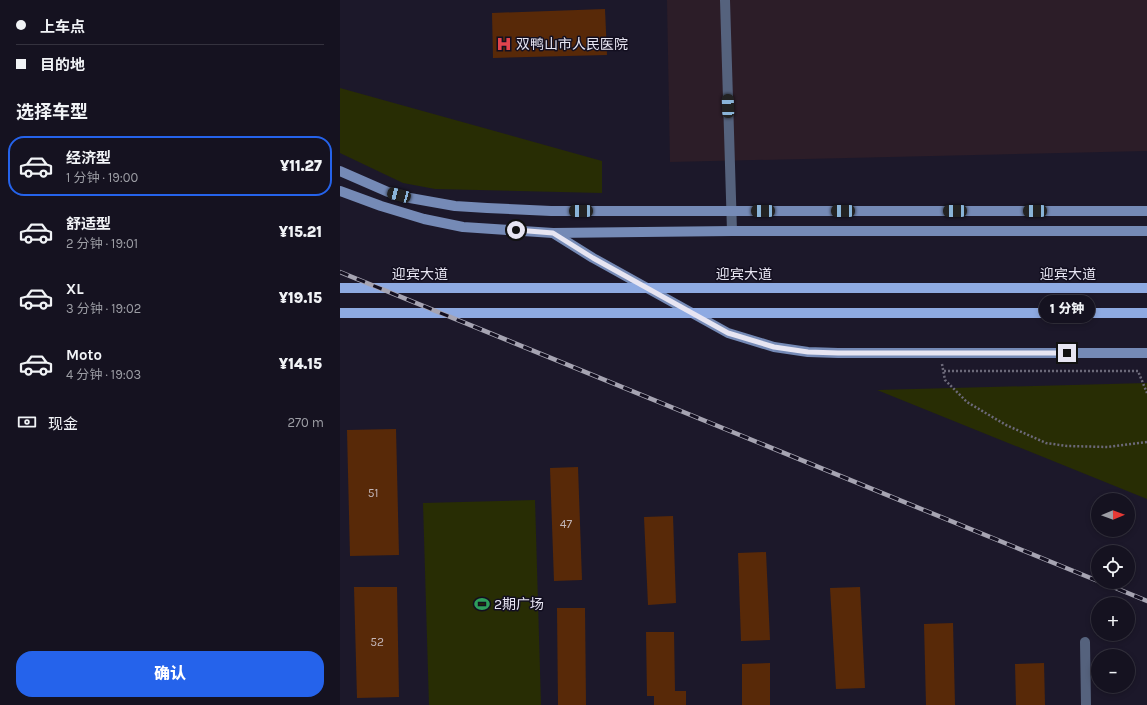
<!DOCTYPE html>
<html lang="zh">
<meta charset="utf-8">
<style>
:root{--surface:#151220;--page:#22202d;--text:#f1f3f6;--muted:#9d9ea5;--line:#34323e;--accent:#2563eb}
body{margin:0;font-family:Karla,"Noto Sans SC",sans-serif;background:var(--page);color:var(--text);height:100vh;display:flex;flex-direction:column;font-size:15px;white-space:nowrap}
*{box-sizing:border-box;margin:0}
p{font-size:13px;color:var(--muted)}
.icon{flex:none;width:22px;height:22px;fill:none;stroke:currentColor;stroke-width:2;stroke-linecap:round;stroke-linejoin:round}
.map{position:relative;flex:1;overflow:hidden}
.drawer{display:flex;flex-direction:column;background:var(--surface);width:340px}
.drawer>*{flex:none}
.hud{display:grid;align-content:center;height:88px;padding:0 16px;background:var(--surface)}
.needle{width:26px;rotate:89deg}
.buttons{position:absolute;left:751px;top:493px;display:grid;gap:8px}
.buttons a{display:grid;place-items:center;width:44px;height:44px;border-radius:50%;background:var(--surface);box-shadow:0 2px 6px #0003,0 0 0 1px var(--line);font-size:20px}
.end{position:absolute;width:18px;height:18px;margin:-9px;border:5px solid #e7e5f2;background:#111;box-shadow:0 0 0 2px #111}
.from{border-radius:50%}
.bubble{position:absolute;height:28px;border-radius:14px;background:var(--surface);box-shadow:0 2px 6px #0003,0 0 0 1px var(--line);font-size:13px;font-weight:800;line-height:28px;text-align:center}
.car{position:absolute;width:12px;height:24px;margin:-12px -6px;border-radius:5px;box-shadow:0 0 3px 1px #0007;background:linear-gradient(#222 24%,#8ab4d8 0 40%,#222 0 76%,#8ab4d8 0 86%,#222 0)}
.hud b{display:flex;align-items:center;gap:14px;height:38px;font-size:15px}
.hud b+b{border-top:1px solid var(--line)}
.hud i{width:10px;height:10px;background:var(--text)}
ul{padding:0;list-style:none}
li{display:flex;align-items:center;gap:12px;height:60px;margin:0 8px 6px;padding:0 8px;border:2px solid transparent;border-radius:16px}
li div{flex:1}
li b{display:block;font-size:15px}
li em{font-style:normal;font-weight:800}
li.selected{border-color:var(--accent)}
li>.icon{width:36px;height:36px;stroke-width:1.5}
h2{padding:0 16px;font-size:18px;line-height:48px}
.pay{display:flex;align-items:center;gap:10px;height:44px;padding:0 16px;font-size:15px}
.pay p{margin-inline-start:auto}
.primary-button{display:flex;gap:8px;margin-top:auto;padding:8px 16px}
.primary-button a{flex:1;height:46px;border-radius:16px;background:var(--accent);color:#fff;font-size:16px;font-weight:800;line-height:46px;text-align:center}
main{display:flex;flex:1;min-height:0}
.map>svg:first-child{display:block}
</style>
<main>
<section class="drawer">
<div class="hud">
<b><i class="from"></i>上车点</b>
<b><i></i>目的地</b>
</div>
<h2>选择车型</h2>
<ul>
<li class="selected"><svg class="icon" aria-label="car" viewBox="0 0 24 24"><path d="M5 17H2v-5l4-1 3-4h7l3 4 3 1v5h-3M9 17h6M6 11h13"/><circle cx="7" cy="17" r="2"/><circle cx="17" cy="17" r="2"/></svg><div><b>经济型</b><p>1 分钟 · 19:00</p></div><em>¥11.27</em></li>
<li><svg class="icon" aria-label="car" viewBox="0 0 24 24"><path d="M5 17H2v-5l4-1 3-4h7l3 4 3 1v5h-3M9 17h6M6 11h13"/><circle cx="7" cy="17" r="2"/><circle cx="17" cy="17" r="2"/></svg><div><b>舒适型</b><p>2 分钟 · 19:01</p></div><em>¥15.21</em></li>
<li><svg class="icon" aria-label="car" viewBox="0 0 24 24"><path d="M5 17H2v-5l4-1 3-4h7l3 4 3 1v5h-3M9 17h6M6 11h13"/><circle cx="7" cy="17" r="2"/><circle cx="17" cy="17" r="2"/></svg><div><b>XL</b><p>3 分钟 · 19:02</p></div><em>¥19.15</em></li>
<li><svg class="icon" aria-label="car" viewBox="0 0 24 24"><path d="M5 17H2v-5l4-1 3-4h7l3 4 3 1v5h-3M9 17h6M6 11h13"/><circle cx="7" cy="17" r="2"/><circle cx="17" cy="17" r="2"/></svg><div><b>Moto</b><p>4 分钟 · 19:03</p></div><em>¥14.15</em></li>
</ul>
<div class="pay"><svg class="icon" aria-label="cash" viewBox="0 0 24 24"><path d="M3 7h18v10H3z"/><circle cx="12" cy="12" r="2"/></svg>现金<p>270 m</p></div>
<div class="primary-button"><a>确认</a></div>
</section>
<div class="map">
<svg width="807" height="705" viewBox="0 0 807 705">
<rect width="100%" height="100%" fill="#1c182a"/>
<!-- commercial -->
<polygon fill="#2c1d28" points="327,0 807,0 807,151 330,162"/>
<!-- green -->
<g fill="#282d04">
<polygon points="0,88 262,161 262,193 95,189 63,183 0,153"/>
<polygon points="807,383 807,499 537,390"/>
<polygon points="195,500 201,705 89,705 83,503"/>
</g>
<!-- building -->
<g fill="#582908">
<polygon points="265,9 267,55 153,58 152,13"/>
<polygon points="56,429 59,555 10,556 7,430"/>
<polygon points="238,467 242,580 214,581 210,468"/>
<polygon points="333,516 336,603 308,605 304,517"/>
<polygon points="426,552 430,640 401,641 398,553"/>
<polygon points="14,587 57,587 59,697 17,698"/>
<polygon points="520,587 525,688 496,689 490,588"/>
<polygon points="217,608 245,608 246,705 218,705"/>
<polygon points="613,623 615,705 586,705 584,624"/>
<polygon points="306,632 334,632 335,691 346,691 346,705 314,705 314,696 307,696"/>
<polygon points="430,663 430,705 402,705 402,664"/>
<polygon points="704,663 705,705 676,705 675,664"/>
</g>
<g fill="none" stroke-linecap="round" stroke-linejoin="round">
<!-- path -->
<g stroke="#6c6979" stroke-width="2.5" stroke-dasharray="2 2" stroke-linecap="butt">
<polyline points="602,364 605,380 627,402 666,425 706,443 727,446 768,447 807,442"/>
<polyline points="604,371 798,371 807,393"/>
</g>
<!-- minor -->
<polyline stroke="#55627d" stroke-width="10" points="385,0 392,231"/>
<!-- tertiary -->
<polyline stroke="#55627d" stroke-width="10" points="745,642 746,705"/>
<!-- secondary -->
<g stroke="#758ab6" stroke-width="10">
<polyline points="0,171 48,192 70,198 115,206 147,208 211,211 807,211"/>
<polyline points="0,191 41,206 84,219 123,227 213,233 392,231 807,231"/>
<polyline points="213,233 253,258 388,333 434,347 468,352 498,353 807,353"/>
</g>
<!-- primary -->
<g stroke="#8eaae2" stroke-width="10">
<polyline points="0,288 807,288"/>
<polyline points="0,313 807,313"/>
</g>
<!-- rail casing -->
<g stroke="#a6a4b2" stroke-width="4.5">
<g id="rail">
<polyline points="0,272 758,581"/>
<polyline points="761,582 807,601"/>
</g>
</g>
<!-- rail -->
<use href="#rail" stroke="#130f20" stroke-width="3" stroke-dasharray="9" stroke-linecap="butt"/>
</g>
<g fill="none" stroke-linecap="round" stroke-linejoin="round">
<!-- route -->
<polyline stroke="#e7e5f2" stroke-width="5" points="176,230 213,233 253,258 388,333 434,347 468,352 498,353 727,353"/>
</g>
<!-- icons -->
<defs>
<g id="hospital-bare" transform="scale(1.2)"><path d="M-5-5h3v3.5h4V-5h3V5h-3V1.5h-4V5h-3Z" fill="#e0444e" stroke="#130f20" stroke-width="2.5" paint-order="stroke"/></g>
<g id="stadium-bare" transform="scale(1.2)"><path d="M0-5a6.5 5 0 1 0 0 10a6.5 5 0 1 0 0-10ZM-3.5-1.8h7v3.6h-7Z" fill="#2e9e5b" stroke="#130f20" stroke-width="2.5" paint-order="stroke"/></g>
</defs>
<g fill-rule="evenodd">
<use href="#hospital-bare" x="164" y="44"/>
<use href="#stadium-bare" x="142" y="604"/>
</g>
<g text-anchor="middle" stroke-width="3" stroke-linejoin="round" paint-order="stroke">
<!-- number labels -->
<g font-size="12" fill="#c3b6b8">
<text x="33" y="497">51</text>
<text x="226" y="528">47</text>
<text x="37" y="646">52</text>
</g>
<!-- poi labels -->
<g font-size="14" fill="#e7e5f2" stroke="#130f20" text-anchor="start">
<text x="176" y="49">双鸭山市人民医院</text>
<text x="154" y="609">2期广场</text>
</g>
<!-- street labels -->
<g font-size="14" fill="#e7e5f2" stroke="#130f20">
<text x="80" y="279">迎宾大道</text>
<text x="404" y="279">迎宾大道</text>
<text x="728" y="279">迎宾大道</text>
</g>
</g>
</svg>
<div class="buttons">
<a><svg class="needle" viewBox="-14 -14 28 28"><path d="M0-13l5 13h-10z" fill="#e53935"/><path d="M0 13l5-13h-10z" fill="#9d9ea5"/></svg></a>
<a><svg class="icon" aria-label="locate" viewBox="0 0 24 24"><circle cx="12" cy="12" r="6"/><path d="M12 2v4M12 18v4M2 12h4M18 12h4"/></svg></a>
<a>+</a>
<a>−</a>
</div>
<i class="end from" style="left:176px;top:230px"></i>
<i class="end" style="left:727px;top:353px"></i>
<div class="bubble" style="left:699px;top:295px;width:56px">1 分钟</div>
<i class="car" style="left:388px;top:106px;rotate:358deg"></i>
<i class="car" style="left:59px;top:195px;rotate:285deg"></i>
<i class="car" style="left:241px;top:211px;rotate:270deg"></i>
<i class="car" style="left:423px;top:211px;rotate:270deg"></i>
<i class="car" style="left:503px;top:211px;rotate:270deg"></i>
<i class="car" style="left:615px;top:211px;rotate:270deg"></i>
<i class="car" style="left:695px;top:211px;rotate:270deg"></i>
</div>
</main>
